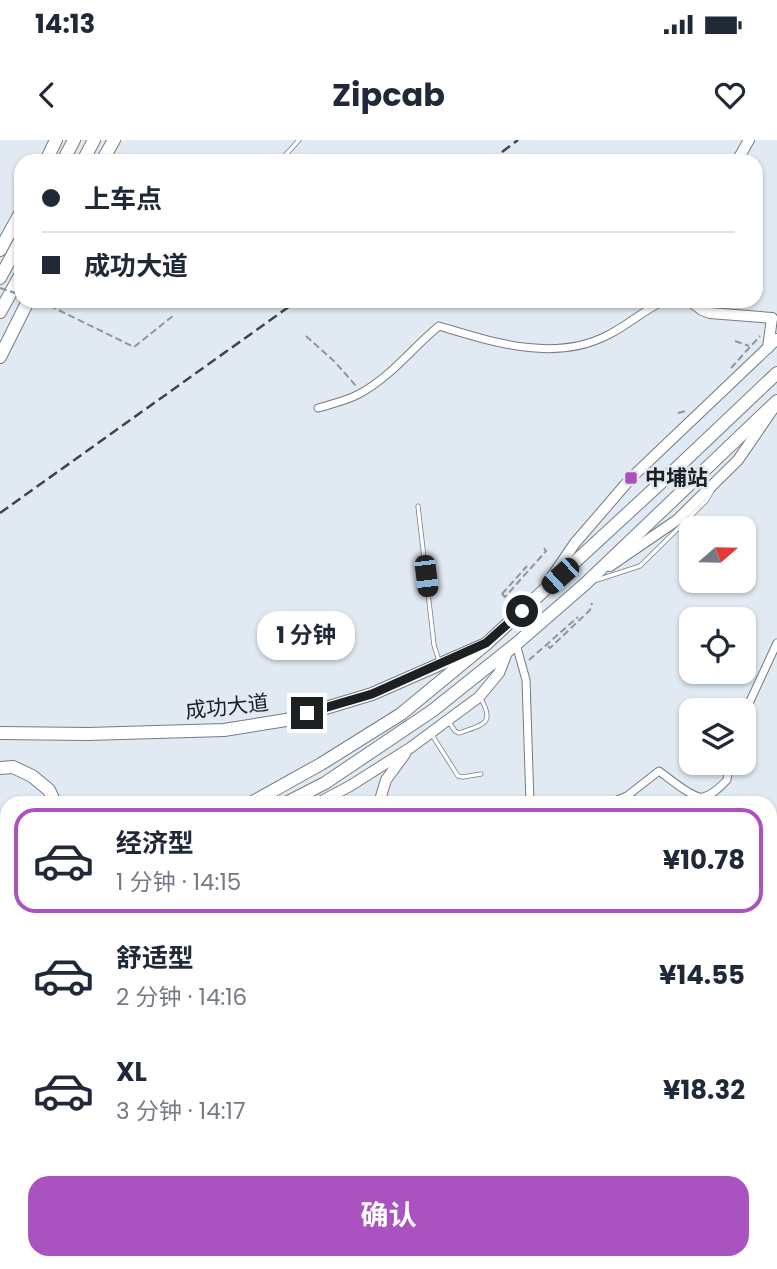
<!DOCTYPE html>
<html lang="zh">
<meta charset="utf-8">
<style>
:root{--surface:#fff;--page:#f2f2f3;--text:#1f2937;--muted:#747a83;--line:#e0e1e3;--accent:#aa52bf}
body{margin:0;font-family:Poppins,"Noto Sans SC",sans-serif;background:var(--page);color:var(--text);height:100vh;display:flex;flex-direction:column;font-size:26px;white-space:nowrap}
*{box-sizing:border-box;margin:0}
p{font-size:23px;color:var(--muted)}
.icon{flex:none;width:38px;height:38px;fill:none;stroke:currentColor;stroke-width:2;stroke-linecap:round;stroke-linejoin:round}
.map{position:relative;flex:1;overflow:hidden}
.sheet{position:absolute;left:0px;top:656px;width:777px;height:474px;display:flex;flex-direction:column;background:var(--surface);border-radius:21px 21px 0 0;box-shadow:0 2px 5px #0004}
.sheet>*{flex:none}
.guide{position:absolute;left:14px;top:14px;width:749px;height:154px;border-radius:21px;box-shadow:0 2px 5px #0004;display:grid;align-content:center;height:154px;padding:0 28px;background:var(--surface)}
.needle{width:46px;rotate:70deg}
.fabs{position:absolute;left:679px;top:376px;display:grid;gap:14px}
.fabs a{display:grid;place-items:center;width:77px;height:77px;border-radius:14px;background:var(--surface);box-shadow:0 2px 5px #0004;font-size:35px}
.end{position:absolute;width:32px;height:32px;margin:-16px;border:9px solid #1d2023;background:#fff;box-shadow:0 0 0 4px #fff}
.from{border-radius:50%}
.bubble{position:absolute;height:49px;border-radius:21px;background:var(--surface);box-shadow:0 2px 5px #0004;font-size:23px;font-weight:700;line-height:49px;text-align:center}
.car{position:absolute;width:21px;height:42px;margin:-21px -10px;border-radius:9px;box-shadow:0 0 5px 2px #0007;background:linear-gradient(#222 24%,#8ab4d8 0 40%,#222 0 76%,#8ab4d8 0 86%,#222 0)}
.guide b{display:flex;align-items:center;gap:24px;height:66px;font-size:26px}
.guide b+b{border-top:2px solid var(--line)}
.guide i{width:18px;height:18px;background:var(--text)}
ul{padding:12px 0 0;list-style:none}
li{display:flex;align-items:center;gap:21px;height:105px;margin:0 14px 10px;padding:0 14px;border:4px solid transparent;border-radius:21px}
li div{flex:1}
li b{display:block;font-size:26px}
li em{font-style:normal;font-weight:700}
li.current{border-color:var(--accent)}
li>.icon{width:63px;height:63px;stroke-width:1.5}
.button{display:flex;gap:14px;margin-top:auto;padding:14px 28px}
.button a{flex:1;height:80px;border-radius:21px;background:var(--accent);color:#fff;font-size:28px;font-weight:700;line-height:80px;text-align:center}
.status{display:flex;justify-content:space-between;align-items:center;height:49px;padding:0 35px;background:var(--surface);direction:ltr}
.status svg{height:19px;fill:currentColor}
header{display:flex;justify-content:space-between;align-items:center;height:91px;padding:0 28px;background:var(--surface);font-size:32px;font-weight:700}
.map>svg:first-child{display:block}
</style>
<div class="status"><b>14:13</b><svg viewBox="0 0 49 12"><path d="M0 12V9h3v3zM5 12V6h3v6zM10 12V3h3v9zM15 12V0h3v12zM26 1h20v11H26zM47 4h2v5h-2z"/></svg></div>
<header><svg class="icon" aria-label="back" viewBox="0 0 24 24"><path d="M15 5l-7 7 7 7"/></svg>Zipcab<svg class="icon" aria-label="heart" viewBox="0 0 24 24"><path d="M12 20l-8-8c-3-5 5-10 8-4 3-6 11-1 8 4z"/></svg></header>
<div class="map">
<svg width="777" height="1129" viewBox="0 0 777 1129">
<defs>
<pattern id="grass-dots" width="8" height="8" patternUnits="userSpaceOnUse" patternTransform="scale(1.75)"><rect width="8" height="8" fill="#abcaba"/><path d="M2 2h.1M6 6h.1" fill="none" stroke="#93ada0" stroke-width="1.8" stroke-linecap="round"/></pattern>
</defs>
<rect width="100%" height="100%" fill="#e1eaf2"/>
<!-- grass -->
<g fill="url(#grass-dots)">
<polygon points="770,1004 777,1007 777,1129 545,1129 536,1124 770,1124"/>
<polygon points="73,1124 168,1124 164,1129 74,1129"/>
<polygon points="261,1124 368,1124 377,1129 257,1129"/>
</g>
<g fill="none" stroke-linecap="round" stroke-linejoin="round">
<!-- taxiway -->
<g stroke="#90979d" stroke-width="24">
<polyline points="31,1124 31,1129"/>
<polyline points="211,1129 215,1124"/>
</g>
<!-- runway -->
<polyline stroke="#90979d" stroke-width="63" points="444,1124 453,1129"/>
<!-- service casing -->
<g stroke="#757d84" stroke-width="5">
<g id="service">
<polyline points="280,21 299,0"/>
<polyline points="418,366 434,505 439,521"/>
<polyline points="597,440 640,426 706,361 712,351"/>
<path d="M449 582 455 591 459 593C481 585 496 585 481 559"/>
<polyline points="432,595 458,636 463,637 481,634"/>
<polyline points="0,907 7,891"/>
<polyline points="770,998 777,1001"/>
</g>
</g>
<!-- minor casing -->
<g stroke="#757d84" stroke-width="9">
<g id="minor">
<path d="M318 268C331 264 346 261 359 254 391 237 412 208 439 186 493 202 554 223 608 195 628 185 644 170 664 161"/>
<polyline points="516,504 526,540 530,663"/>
<polyline points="744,574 777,503"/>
<polyline points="519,663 530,662"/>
<path d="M610 663 627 656 659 631C669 638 693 659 703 657 713 655 721 646 727 640L729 623"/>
<polyline points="0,817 7,809"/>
</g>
</g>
<!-- secondary casing -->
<g stroke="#757d84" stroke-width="12">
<g id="secondary">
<polyline points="737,21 749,0"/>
<polyline points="690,161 702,170 710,173 772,178"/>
<polyline points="768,208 772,178"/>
<polyline points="610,426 677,380 738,320 773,269"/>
<polyline points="547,444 575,403 631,338 777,199"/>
<polyline points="318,663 350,646 410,608 479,557 499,533 508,510"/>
<polyline points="379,663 386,640 405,614"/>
<polyline points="0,807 7,800"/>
<polyline points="770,826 777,824"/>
<polyline points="770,837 777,836"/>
</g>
</g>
<!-- primary casing -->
<g stroke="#757d84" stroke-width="14">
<g id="primary">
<polyline points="251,663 321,624 401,574 486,504 680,325 777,233"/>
<polyline points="286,663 325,643 432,571 516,504 585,444 777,261"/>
<polyline points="0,781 7,779"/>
</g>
</g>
<!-- trunk casing -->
<g stroke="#757d84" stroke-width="14">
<g id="trunk">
<polyline points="46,21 56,0"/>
<polyline points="63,21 74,0"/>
<polyline points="83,21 94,0"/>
<polyline points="102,21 114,0"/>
<polyline points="0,110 21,72"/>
<polyline points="0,138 21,99"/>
<polyline points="0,172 21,134"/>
<polyline points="0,217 28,161"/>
<polyline points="0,593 88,594 224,590 286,580 372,554 486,504"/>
<polyline points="0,628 13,627 32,636 49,650 55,663"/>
<polyline points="0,762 7,758"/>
</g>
</g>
<!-- path -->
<g stroke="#8f959b" stroke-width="2" stroke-dasharray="7 3.5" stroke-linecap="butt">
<polyline points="40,161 134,207 174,175"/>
<polyline points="306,196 335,222 357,247"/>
<polyline points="735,201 749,206"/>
<polyline points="731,228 760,196"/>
<polyline points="678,273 686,271"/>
<polyline points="502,454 505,457 546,411 544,408"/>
<polyline points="502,454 527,426"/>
<polyline points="548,506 550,508 590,470 592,463"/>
<polyline points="529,520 578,477"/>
</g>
<!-- service -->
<use href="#service" stroke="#fff" stroke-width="3.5"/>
<!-- minor -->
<use href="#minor" stroke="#fff" stroke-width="7"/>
<!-- secondary -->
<use href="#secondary" stroke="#fff" stroke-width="10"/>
<!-- primary -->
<use href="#primary" stroke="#fff" stroke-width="12"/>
<!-- trunk -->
<use href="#trunk" stroke="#fff" stroke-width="12"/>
<!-- rail -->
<g stroke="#404448" stroke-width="2.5" stroke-dasharray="10 5" stroke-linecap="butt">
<polyline points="490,21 518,0"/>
<polyline points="0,373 297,161"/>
</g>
<!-- path-bridge -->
<polyline stroke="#8f959b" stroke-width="2" stroke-dasharray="7 3.5" stroke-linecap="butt" points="0,148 21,155"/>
</g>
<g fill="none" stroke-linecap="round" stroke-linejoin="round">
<!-- route -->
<polyline stroke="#1d2023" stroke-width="9" points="307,573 372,554 486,503 522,471"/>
</g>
<!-- markers -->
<rect fill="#aa52bf" stroke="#e1eaf2" stroke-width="2.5" x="624" y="331" width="14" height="14" rx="3.5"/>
<g text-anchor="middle" stroke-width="5" stroke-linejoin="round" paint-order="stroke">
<!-- poi labels -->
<g font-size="21" font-weight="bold" fill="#1d2023" stroke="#e1eaf2" text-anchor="start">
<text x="645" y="345">中埔站</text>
</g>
<!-- street labels -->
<g font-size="21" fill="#1d2023" stroke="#e1eaf2">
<text transform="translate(227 567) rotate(-6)" y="7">成功大道</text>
</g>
</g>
</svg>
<div class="fabs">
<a><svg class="needle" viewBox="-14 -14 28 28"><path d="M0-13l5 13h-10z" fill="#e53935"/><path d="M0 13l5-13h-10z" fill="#747a83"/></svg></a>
<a><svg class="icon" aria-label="locate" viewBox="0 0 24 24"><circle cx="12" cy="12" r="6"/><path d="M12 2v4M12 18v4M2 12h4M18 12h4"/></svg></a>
<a><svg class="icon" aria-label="layers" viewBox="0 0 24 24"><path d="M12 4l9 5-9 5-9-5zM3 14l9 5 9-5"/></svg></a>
</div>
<i class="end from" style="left:522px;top:471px"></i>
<i class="end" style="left:307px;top:573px"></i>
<div class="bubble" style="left:257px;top:471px;width:98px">1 分钟</div>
<i class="car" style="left:426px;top:436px;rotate:173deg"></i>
<i class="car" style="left:560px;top:436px;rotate:228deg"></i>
<div class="guide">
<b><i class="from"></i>上车点</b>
<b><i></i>成功大道</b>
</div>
<section class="sheet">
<ul>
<li class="current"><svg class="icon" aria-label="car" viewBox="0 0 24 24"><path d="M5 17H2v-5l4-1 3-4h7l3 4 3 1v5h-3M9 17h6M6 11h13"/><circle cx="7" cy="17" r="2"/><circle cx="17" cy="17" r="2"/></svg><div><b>经济型</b><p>1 分钟 · 14:15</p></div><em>¥10.78</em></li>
<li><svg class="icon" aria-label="car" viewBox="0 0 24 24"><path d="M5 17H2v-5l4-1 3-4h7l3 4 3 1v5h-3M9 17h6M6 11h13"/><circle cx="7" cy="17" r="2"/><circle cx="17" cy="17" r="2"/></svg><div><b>舒适型</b><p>2 分钟 · 14:16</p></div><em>¥14.55</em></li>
<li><svg class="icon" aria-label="car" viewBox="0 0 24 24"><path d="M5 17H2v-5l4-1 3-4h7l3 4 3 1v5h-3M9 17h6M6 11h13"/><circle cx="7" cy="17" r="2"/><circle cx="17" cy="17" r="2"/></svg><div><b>XL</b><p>3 分钟 · 14:17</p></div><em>¥18.32</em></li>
</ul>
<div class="button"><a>确认</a></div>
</section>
</div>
